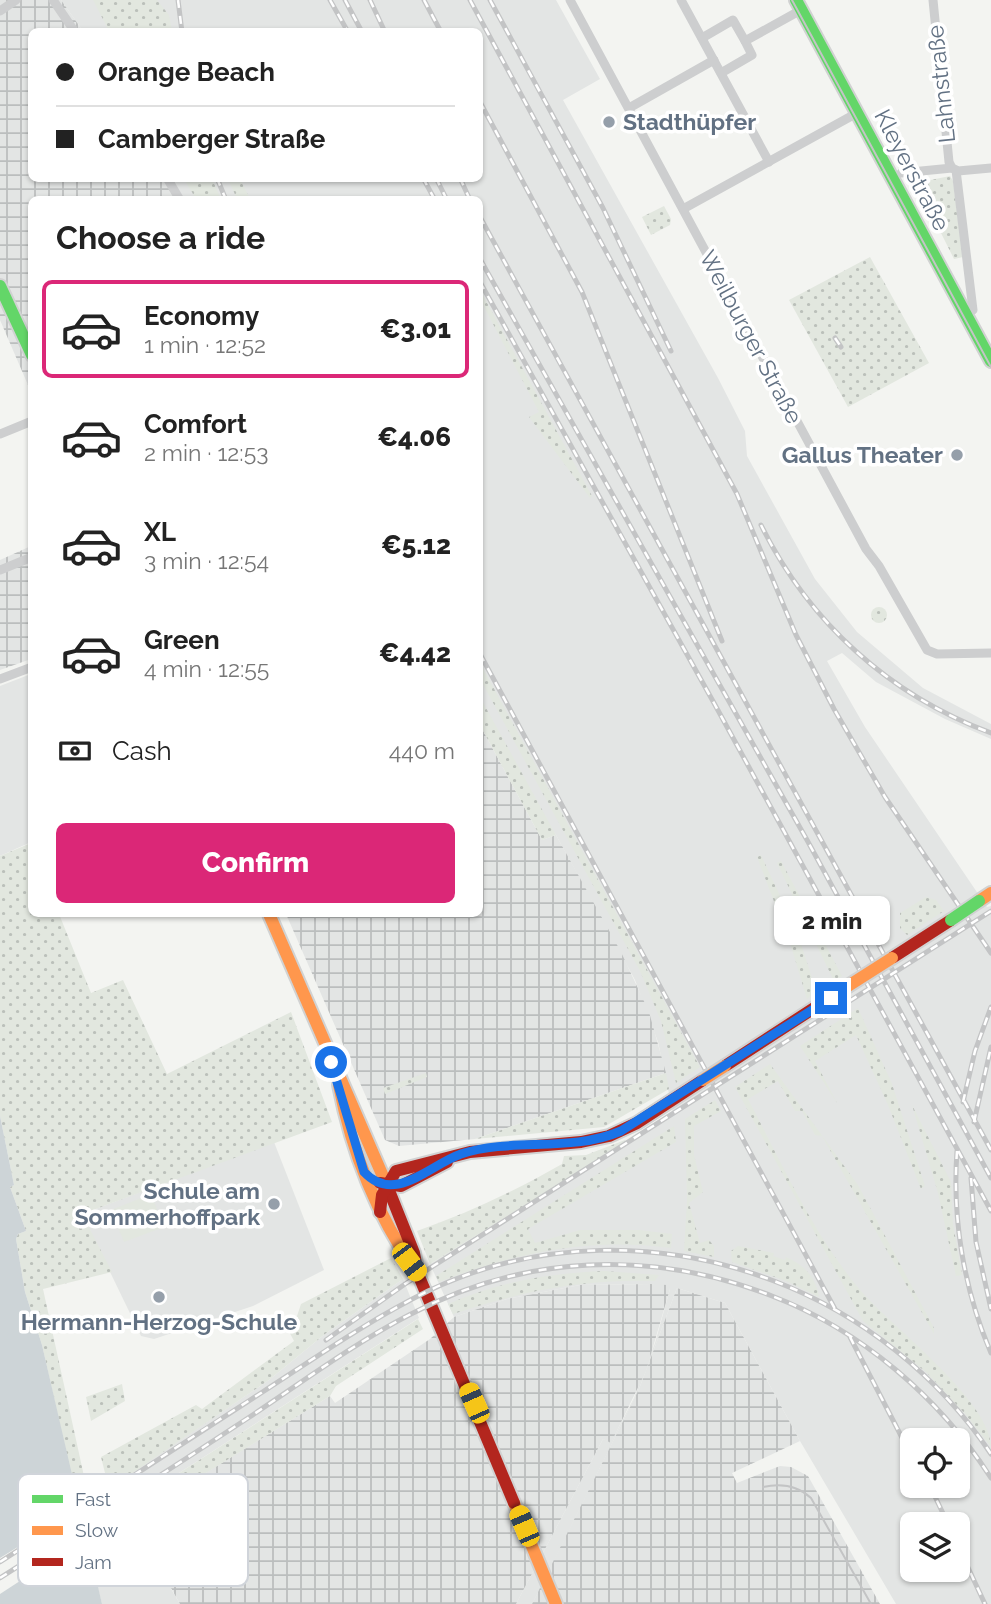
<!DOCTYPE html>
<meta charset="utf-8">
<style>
:root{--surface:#fff;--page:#f2f2f2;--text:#222;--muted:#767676;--line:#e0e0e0;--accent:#db2777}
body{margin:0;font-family:Raleway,sans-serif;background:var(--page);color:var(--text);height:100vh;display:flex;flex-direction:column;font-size:26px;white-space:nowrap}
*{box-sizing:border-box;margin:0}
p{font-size:23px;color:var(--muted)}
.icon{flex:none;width:38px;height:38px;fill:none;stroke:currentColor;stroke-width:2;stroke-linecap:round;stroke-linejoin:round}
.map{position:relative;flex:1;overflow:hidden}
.panel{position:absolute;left:28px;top:196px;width:455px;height:721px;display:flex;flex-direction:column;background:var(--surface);border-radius:10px;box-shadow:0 2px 5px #0004}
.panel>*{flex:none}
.hud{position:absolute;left:28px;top:28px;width:455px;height:154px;border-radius:10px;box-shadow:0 2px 5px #0004;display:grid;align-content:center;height:154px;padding:0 28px;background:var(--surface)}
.fabs{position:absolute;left:900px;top:1428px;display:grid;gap:14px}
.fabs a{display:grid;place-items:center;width:70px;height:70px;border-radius:10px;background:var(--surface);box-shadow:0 2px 5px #0004;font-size:35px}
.end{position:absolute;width:32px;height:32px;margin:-16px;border:9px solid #1a73e8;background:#fff;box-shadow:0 0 0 4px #fff}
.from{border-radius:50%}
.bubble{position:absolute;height:49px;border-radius:10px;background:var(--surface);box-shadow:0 2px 5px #0004;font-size:23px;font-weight:800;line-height:49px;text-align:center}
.car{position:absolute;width:21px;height:42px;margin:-21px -10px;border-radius:9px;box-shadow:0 0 5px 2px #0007;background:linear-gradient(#f5c518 24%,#345 0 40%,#f5c518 0 76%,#345 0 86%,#f5c518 0)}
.hud b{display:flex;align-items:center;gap:24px;height:66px;font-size:26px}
.hud b+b{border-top:2px solid var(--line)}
.hud i{width:18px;height:18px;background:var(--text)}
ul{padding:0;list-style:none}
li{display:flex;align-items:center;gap:21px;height:98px;margin:0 14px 10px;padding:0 14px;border:4px solid transparent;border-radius:10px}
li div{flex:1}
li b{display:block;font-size:26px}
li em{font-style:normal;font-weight:800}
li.active{border-color:var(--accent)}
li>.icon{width:63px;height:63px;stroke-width:1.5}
h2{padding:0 28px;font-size:32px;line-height:84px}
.pay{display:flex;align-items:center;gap:18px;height:77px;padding:0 28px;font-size:26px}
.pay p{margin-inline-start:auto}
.action{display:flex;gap:14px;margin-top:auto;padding:14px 28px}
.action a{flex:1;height:80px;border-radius:10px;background:var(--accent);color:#fff;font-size:28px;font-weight:800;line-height:80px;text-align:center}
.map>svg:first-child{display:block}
</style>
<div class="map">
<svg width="991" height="1604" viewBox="0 0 991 1604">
<defs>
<pattern id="industrial-grid" width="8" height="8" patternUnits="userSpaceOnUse" patternTransform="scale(1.75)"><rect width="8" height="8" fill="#e3e5e4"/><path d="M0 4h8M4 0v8" fill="none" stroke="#bbbebe"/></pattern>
<pattern id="grass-dots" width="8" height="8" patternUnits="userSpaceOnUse" patternTransform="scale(1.75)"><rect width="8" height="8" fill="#e2e7df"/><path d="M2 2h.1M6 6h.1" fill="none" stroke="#bbc0ba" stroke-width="1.8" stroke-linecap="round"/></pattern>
</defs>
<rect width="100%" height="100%" fill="#f3f4f1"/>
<!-- built -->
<g fill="#e3e5e4" fill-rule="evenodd">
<path d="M61 0H556L600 79 563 100 718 378 745 431 747 456 815 579 857 632 923 688 991 724V739L945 719 876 682 842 653 827 661 865 727 987 907 991 906V1604H896L800 1441 725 1303 677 1288 639 1389 554 1561 532 1604H516L603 1439 611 1442 634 1398 655 1343 670 1289 651 1284 580 1285 507 1299 454 1317 430 1264 673 1113 658 1042 635 980 556 835 480 725V200L184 199 172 179 480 178V32L83 31ZM912 1440H957V1486H912ZM912 1524H957V1570H912Z"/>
<polygon points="31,674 31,842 0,856 0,686"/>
<polygon points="274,1142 324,1270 253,1306 154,1339 141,1336 82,1214"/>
<polygon points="403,1279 419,1318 131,1504 124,1514 86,1538 75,1511 269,1380 325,1334"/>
<polygon points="158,1507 185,1555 181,1583 171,1589 180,1604 102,1604 87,1545"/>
</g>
<!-- industrial -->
<g fill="url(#industrial-grid)">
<polygon points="0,0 61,0 83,31 32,32 32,178 172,179 184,199 32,200 31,392 0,320"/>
<polygon points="31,546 31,659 0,670 0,560"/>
<polygon points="480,725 542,840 556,835 621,952 649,1012 666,1073 475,1139 399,1146 385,1140 286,914 480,914"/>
<polygon points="651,1284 667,1285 670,1289 646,1371 611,1443 603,1439 516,1604 180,1604 171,1588 181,1582 171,1563 185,1555 158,1507 165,1498 330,1396 335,1403 430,1339 454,1317 507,1299 580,1285"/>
<polygon points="677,1288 725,1303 800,1441 732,1473 737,1483 780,1466 791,1467 808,1476 880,1604 532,1604 639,1389"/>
</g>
<!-- grass -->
<g fill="url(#grass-dots)">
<polygon points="93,0 157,0 169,15 172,31 109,31"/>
<polygon points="950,176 953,181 963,257 954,259 916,183"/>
<polygon points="184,179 212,179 221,199 196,199"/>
<polygon points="228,179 240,179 250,199 237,199"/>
<polygon points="664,206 671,219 670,225 651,235 642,217"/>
<polygon points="870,257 929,363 848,407 789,300"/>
<polygon points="480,290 592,496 590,498 529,417 539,412 480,299"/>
<circle cx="879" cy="615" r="8"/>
<polygon points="480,663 700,1067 676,1083 661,1021 640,971 480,679"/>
<polygon points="480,697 556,835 542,840 480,725"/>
<polygon points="31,843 32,914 59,914 91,993 123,980 167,1074 291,1012 332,1122 82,1214 112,1272 43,1289 89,1499 78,1505 42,1345 25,1292 16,1239 18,1234 26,1231 10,1187 14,1185 0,1116 0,856"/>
<polygon points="761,855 797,932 816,990 807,999 791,946 757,857"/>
<polygon points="781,861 842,976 834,981 777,863"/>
<polygon points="926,897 936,900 944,911 907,935 900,928 900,913"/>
<polygon points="858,1008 892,1084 925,1186 921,1189 888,1105 856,1035 815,1061 837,1103 800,1046"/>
<path d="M770 1064 858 1185 934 1328V1334L822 1136 815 1135 802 1111H795L778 1081 748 1099C782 1163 813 1235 861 1291 892 1327 991 1401 991 1447L966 1415 927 1373 863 1321 735 1087Z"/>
<polygon points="426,1073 427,1077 385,1094 383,1088"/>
<polygon points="666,1073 669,1089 604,1127 475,1139"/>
<polygon points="715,1100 721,1111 694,1126 694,1155 703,1192 689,1203 700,1243 709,1240 714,1246 714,1257 684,1251 687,1200 685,1119"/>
<polygon points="912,1105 951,1182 953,1224 962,1275 956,1276 938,1193"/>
<path d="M674 1126 676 1142 528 1229 535 1243 580 1230H639L672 1234 671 1248C589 1237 515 1253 439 1282L436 1276Z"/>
<path d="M625 1140 627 1142 430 1264 417 1231C468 1213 515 1191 562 1164L564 1156 586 1155Z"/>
<path d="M738 1246 774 1253 773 1256 785 1260 786 1257C804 1265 816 1277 819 1297L786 1281 732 1262 731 1251Z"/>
<polygon points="391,1258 403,1279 325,1334 269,1380 109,1489 101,1457 196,1405 202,1409 294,1341 285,1324 297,1316 301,1304"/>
<path d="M604 1271 659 1275 655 1281C584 1279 521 1291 453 1314L448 1304C497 1282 551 1273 604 1271Z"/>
<polygon points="418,1319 423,1329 336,1386 330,1396 119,1527 115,1520 131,1504"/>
<polygon points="122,1384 125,1401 91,1421 86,1397"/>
</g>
<!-- pitch -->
<polygon fill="#e2e7df" points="151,1194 164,1227 124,1242 111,1210"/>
<!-- water -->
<polygon fill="#cdd4d7" points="0,1116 14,1185 10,1187 26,1231 18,1234 16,1239 25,1292 42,1345 102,1604 0,1604"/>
<!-- pier -->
<polygon fill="#f3f4f1" points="82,1507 89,1536 0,1594 0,1558"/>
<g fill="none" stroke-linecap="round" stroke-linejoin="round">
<!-- fast casing -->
<g stroke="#d1d2d2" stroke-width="16">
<g id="fast">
<polyline points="796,0 991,361"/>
<polyline points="0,286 32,355"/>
</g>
</g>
<!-- slow casing -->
<g stroke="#d1d2d2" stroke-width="16">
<g id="slow">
<polyline points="979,901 991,893"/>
<polyline points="269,914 388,1188"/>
<path d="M339 1085C352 1153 376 1214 416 1271"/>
<polyline points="514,1503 556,1604"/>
</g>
</g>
<!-- jam casing -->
<g stroke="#d1d2d2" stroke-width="16">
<g id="jam">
<polyline points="892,958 951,920"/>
<polyline points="725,1066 848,986"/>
<polyline points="380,1183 401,1186 447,1162"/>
<polyline points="388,1188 414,1253 418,1274 514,1503"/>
<polyline points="380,1212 382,1195 396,1171 470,1152 581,1142 609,1136 637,1123 703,1080"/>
</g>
</g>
<!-- street -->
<g stroke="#cdcecf" stroke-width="9">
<polyline points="53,0 75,32"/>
<polyline points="570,0 866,549 879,566 927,650 937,654 991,653"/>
<polyline points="681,0 769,162"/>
<polyline points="933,0 949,162 952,168"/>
<polyline points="0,11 16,0"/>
<polyline points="702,38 733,20 745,41 801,10"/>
<polyline points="721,73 752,55 745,41"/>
<polyline points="629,108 714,60"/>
<polyline points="956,170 973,310"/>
<polyline points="901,173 952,168 958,171 991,168"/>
<polyline points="167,178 180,200"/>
<polyline points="683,209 857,113"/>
<polyline points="0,434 32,421"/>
<polyline points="0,570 32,557"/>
<polyline points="0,679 32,667"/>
</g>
<!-- fast -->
<use href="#fast" stroke="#63d668" stroke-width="12"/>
<!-- slow -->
<use href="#slow" stroke="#ff974d" stroke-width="12"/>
<!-- jam -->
<use href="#jam" stroke="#b3261e" stroke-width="12"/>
<!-- tram -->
<g stroke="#c3c4c5" stroke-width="2">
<polyline points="792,0 991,367"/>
<path d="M763 1487C781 1483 798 1486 811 1498L871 1604"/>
</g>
<!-- rail casing -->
<g stroke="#c3c4c5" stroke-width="5">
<g id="rail">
<polyline points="178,0 182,32"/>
<polyline points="330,0 348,32"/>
<polyline points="345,0 362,32"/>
<polyline points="370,0 385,32"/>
<polyline points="424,0 441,32"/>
<polyline points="470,0 737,494 796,635 834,709 885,797 991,953"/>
<polyline points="490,0 603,208 671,351"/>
<polyline points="480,102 582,292 722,641"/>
<polyline points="217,178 226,200"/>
<polyline points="423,178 435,200"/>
<polyline points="436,178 447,200"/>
<polyline points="460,178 470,200"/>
<polyline points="480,217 991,1150"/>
<polyline points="480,259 807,840 991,1178"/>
<polyline points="480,282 714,703 991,1211"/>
<polyline points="835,338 841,347"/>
<path d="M761 525C809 622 889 695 991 733"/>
<polyline points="480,654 835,1309"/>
<polyline points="963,1102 975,1051 991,1007"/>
<polyline points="974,1122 991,1047"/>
<path d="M957 1151C952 1219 964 1290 991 1353"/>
<polyline points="971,1178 976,1242 991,1309"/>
<polyline points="850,1337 912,1457"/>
<polyline points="326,1340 405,1284 991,911"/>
<polyline points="930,1486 948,1524"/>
<polyline points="957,1544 985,1604"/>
<path d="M0 1562C87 1506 173 1449 261 1393 315 1358 369 1320 428 1291 537 1239 662 1238 774 1281 861 1314 939 1376 991 1454"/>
<path d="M0 1578C83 1525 166 1472 248 1418 301 1383 353 1344 409 1315 524 1254 652 1249 772 1296 861 1330 940 1398 991 1478"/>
</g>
</g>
<!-- rail -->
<use href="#rail" stroke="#fff" stroke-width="2.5" stroke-dasharray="8" stroke-linecap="butt"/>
<!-- fast-bridge casing -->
<g stroke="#d1d2d2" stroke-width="16" stroke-linecap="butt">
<polyline id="fast-bridge" points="951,920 979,901"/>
</g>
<!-- slow-bridge casing -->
<g stroke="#d1d2d2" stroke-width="16" stroke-linecap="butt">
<g id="slow-bridge">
<polyline points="848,986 892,958"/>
<polyline points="703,1080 725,1066"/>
</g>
</g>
<!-- fast-bridge -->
<use href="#fast-bridge" stroke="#63d668" stroke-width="12"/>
<!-- slow-bridge -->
<use href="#slow-bridge" stroke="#ff974d" stroke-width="12"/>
</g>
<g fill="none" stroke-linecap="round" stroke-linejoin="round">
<!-- route -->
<path stroke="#1a73e8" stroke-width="9" d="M331 1062 364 1172C395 1205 429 1165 461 1154 512 1137 570 1153 621 1131L831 998"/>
</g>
<!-- markers -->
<g fill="#959faa" stroke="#fff" stroke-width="2.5">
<circle cx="609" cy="122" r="7"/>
<circle cx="957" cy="455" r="7"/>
<circle cx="274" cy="1204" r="7"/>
<circle cx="159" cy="1297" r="7"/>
</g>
<g text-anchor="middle" stroke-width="7" stroke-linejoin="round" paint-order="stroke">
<!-- street labels -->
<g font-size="23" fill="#627183" stroke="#fff">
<text transform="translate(941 84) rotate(-96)" y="8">Lahnstraße</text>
<text transform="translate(912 170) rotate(62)" y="8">Kleyerstraße</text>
<text transform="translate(751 337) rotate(62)" y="8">Weilburger Straße</text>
</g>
<!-- poi labels -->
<g font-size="23" font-weight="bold" fill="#627183" stroke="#fff" text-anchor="end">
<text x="623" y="130" text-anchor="start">Stadthüpfer</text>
<text x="943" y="463">Gallus Theater</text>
<text x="260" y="1199">Schule am<tspan x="260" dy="26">Sommerhoffpark</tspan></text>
<text x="159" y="1330" text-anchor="middle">Hermann-Herzog-Schule</text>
</g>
</g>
<!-- legend -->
<rect x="18" y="1474" width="230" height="112" rx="10" fill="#fff" stroke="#d0d4da" stroke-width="2"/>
<rect x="32" y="1495" width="31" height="8" fill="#63d668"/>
<rect x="32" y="1526" width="31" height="9" fill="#ff974d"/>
<rect x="32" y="1558" width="31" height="8" fill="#b3261e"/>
<g font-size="19" fill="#627183">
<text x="75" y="1506">Fast</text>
<text x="75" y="1537">Slow</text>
<text x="75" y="1569">Jam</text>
</g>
</svg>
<div class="fabs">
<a><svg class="icon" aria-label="locate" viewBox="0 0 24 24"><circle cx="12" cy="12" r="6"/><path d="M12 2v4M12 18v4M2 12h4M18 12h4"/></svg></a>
<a><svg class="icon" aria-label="layers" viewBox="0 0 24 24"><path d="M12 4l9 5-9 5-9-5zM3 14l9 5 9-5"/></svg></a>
</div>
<i class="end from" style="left:331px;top:1062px"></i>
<i class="end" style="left:831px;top:998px"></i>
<div class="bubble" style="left:774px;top:896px;width:116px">2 min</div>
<i class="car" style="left:409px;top:1262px;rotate:143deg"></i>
<i class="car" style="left:474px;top:1403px;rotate:336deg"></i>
<i class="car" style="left:524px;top:1526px;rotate:337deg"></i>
<div class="hud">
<b><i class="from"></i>Orange Beach</b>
<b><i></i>Camberger Straße</b>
</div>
<section class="panel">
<h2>Choose a ride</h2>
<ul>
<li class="active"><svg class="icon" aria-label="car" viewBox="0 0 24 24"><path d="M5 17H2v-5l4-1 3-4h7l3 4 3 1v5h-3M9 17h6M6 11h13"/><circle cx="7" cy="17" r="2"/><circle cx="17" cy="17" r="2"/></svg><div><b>Economy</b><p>1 min · 12:52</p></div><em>€3.01</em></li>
<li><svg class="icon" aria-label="car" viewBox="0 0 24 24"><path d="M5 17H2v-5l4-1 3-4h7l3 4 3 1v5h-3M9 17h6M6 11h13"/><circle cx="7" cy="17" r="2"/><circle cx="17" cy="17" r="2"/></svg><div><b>Comfort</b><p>2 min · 12:53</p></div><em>€4.06</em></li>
<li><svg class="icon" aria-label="car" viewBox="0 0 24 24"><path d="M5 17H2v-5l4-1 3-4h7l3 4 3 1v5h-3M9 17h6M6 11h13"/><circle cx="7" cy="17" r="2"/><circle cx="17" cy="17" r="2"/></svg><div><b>XL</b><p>3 min · 12:54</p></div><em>€5.12</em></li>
<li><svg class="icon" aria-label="car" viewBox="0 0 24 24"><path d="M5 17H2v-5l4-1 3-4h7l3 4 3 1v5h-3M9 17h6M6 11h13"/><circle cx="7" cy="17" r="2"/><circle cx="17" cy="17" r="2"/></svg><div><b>Green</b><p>4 min · 12:55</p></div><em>€4.42</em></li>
</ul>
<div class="pay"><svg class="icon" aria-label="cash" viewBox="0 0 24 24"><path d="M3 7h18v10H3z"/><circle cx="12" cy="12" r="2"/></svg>Cash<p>440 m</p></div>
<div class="action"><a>Confirm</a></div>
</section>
</div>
